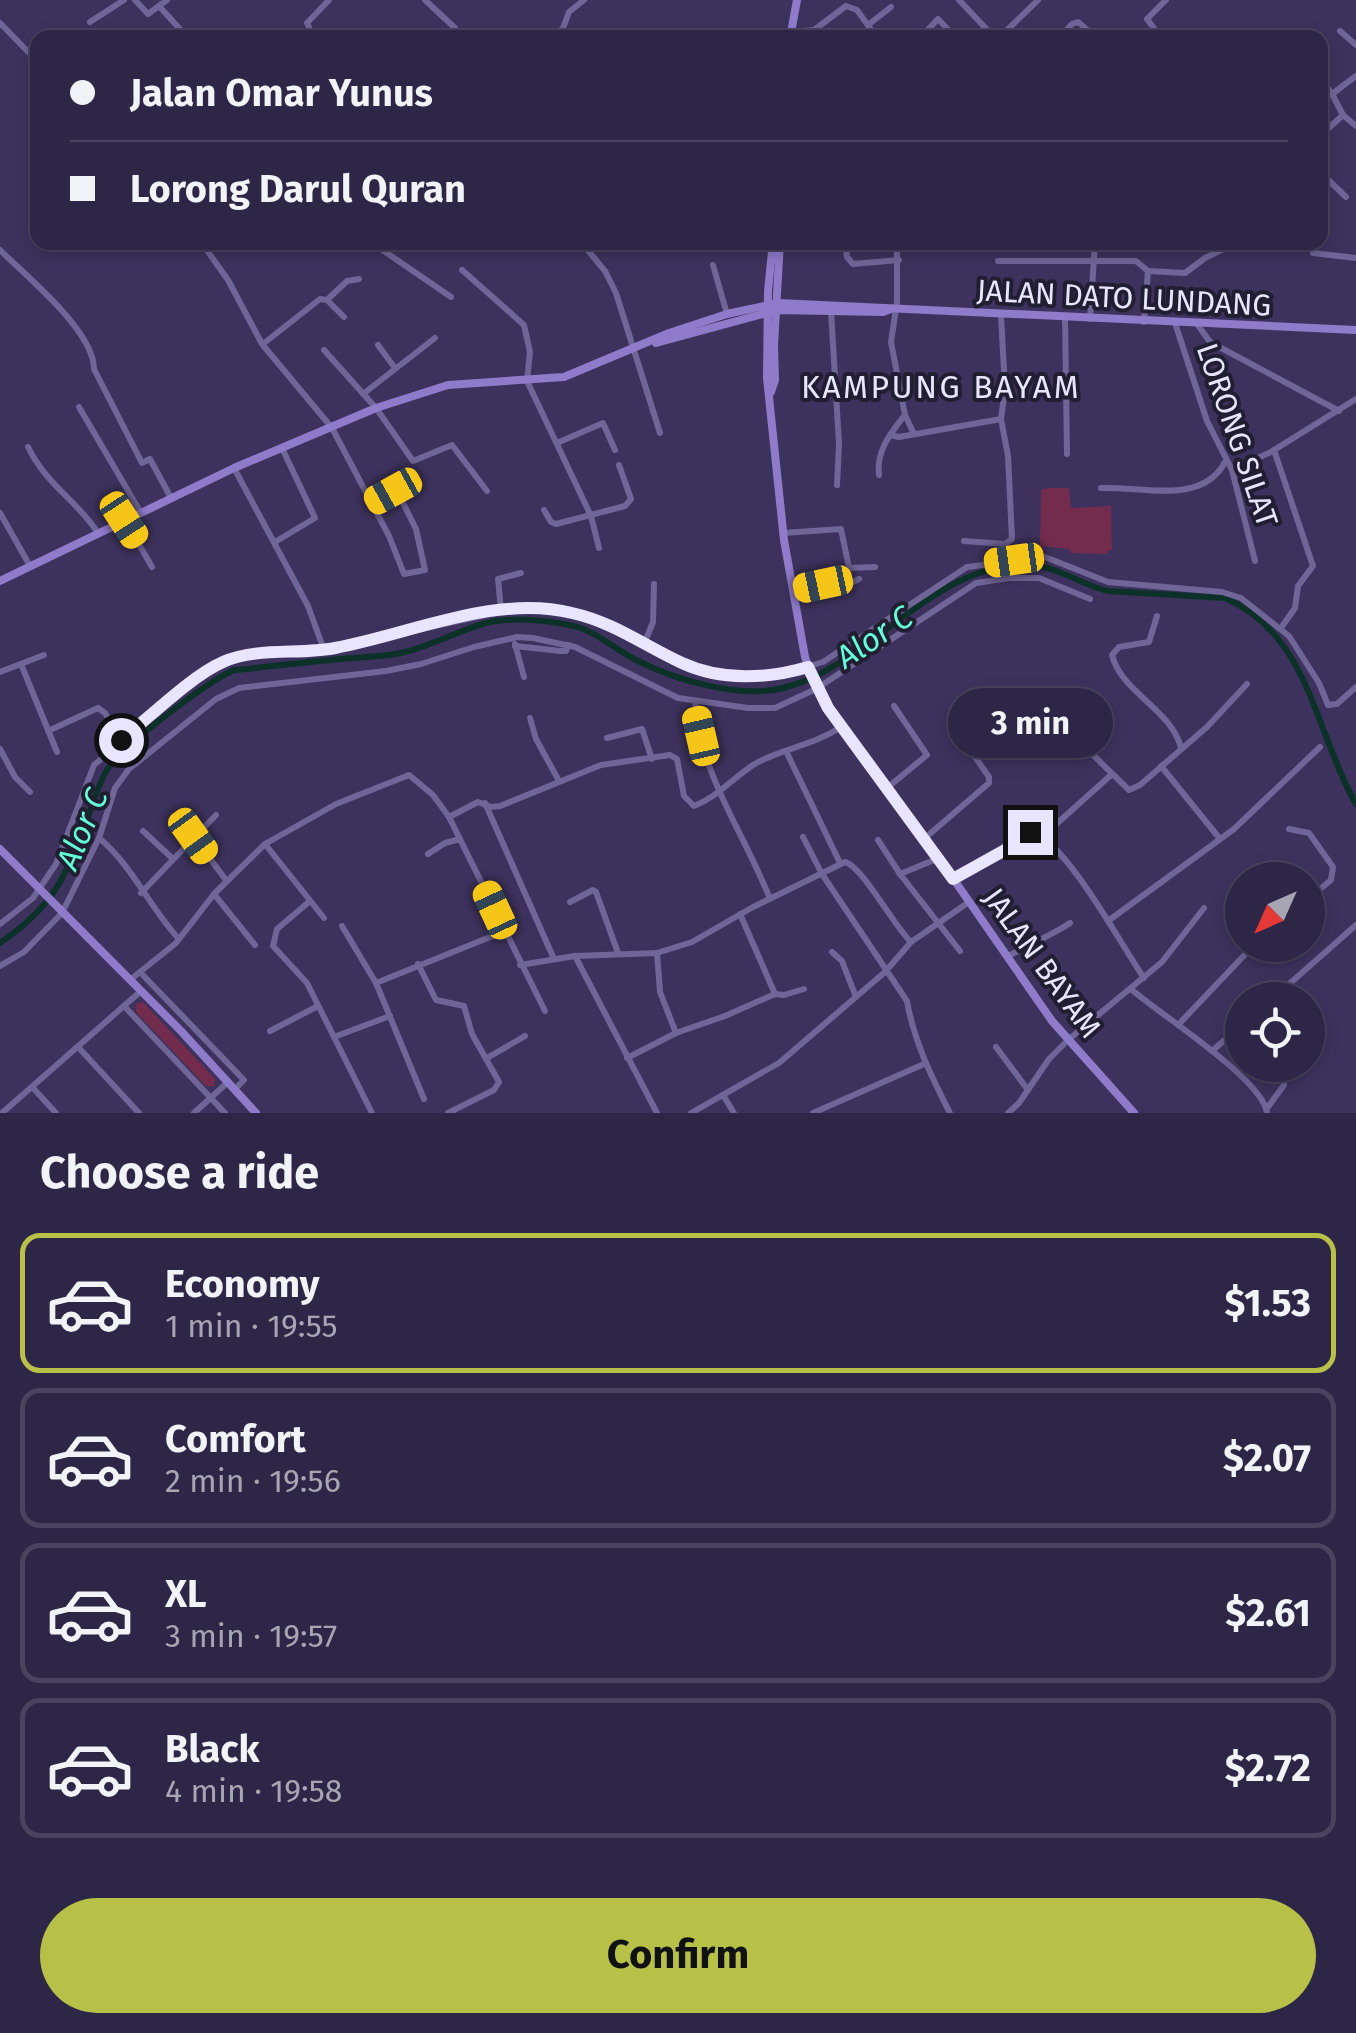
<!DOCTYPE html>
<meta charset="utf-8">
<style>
:root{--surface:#2e2646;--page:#3a3251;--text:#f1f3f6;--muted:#a7a5b3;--line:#49435f;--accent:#b7c147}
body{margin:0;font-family:"Fira Sans",sans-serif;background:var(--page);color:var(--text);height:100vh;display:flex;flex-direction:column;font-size:38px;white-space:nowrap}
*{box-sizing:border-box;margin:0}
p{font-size:32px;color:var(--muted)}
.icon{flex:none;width:55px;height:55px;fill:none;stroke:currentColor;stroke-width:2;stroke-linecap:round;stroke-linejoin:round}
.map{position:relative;height:1113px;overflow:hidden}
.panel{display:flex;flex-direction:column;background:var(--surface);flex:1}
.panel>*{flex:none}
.banner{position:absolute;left:30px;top:30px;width:1298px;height:220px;border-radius:20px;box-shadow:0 5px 15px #0003,0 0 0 2px var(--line);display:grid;align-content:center;height:220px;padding:0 40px;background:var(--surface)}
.needle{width:65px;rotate:225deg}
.controls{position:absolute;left:1225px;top:862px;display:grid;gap:20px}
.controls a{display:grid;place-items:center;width:100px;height:100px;border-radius:50%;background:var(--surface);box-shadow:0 5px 15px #0003,0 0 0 2px var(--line);font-size:50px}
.end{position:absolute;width:45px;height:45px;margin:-22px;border:12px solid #e9e4ff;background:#111;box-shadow:0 0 0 5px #111}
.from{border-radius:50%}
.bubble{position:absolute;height:70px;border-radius:35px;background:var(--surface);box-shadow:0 5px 15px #0003,0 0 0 2px var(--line);font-size:32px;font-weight:700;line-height:70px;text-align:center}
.car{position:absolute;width:30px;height:60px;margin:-30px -15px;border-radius:12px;box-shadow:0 0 8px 2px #0007;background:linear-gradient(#f5c518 24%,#345 0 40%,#f5c518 0 76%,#345 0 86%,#f5c518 0)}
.banner b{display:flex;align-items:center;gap:35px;height:95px;font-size:38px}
.banner b+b{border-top:2px solid var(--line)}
.banner i{width:25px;height:25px;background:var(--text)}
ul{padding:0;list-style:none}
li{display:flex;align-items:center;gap:30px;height:140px;margin:0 20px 15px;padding:0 20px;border:5px solid var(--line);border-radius:20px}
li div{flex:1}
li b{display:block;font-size:38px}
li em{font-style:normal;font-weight:700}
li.current{border-color:var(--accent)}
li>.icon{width:90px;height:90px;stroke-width:1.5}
h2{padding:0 40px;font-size:45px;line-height:120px}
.button{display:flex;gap:20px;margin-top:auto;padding:20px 40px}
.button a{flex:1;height:115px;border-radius:60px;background:var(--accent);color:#111;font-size:40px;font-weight:700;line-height:115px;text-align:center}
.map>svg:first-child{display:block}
</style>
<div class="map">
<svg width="1356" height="1113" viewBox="0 0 1356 1113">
<rect width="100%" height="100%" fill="#3d325d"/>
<!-- green -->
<g fill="#742c4e">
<polygon points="1048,488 1069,488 1071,508 1111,506 1112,550 1107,551 1107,554 1071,553 1070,549 1040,546 1041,490"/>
<polygon points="143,1002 215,1079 214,1086 206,1086 136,1012 136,1004"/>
</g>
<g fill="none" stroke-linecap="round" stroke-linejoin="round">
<!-- canal -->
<path stroke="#0c3128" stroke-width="6" d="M0 943C54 906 64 879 87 820 93 804 98 784 107 770 126 743 204 684 234 670 270 667 305 662 340 659 360 657 381 657 401 653 432 646 457 631 486 623 509 617 546 620 569 625 594 629 614 649 636 660 675 680 740 699 783 688 873 666 939 554 1037 566 1062 569 1084 586 1108 591L1225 598C1310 635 1315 733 1356 804"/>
<!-- street -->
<g stroke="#706597" stroke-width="6">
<polyline points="135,0 148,14 167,0"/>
<polyline points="425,0 455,28"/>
<polyline points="959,0 995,38"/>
<polyline points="159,6 188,38"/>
<polyline points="90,22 124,0"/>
<polyline points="0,23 38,62"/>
<polyline points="868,25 891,7"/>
<polyline points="1340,31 1356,45"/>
<polyline points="792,32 814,30 846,6 857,10 877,38"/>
<polyline points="195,38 203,38"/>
<polyline points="314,38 307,23 329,0"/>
<polyline points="552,38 563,28 569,12 584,0"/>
<polyline points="920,38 938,19 956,38"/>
<polyline points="999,38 1038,0"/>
<polyline points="1059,38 1072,24 1078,22 1097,38"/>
<polyline points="1161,38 1147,19 1166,0"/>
<polyline points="1356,76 1332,94 1343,115 1356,126"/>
<polyline points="1324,83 1332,94"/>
<polyline points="1320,136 1343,115"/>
<polyline points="1320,172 1346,197"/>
<polyline points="201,242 228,280 262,344 332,428 389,536 404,574 425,570 416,529 398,493 393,491 371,503"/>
<polyline points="371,242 384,251"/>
<polyline points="392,242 384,251 451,297"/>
<polyline points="581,242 605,271 616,293 660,433"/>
<polyline points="845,242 847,257 853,264 899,260"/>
<polyline points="897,242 897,302 891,342 905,415 914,434"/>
<polyline points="96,243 96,242"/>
<path d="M0 250C27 277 94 331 94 369L142 463 150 459 171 498"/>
<polyline points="1313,253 1356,258"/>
<polyline points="998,261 1136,261 1148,271"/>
<polyline points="713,265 727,314"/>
<polyline points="462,270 524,325 530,352 527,381 591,516 599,548"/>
<polyline points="1148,271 1185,273 1205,258 1238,242"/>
<polyline points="327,300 347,281 359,279"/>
<polyline points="831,311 839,444 837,485"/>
<polyline points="1065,317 1067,454"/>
<polyline points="1090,319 1095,242"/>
<polyline points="1144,322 1148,271"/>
<polyline points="1175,323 1207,421 1232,470 1255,561"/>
<polyline points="1197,324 1210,342 1339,411"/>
<polyline points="263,344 320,299 327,300 344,317"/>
<polyline points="378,345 395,368"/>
<polyline points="324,350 376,408 413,461 452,445 487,491"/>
<polyline points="363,394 435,338"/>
<polyline points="79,407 141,513"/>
<polyline points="890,435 899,437 1001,419"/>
<polyline points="557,443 603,423 615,450"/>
<path d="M28 447C48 487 76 499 98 533"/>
<polyline points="1274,450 1313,566 1298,586 1295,608 1281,628"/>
<polyline points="234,468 308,606 324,650"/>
<polyline points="1232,470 1271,452 1356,399"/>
<path d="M879 475C876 451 890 434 904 416"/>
<path d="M1101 488C1141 486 1202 506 1225 462"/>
<polyline points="544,510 551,522 556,524 625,506 631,499 619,465"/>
<polyline points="0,513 30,566"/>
<polyline points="125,520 152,567"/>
<polyline points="783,533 841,529 849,568 875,567"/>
<polyline points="964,541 1005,544 1012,539 1008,456 1001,419 1005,389 1001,315"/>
<polyline points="275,542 315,518 282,448"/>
<path d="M793 591C815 586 839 590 859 579"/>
<polyline points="501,610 498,579 521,573"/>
<path d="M1157 616 1149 642 1119 647 1112 655C1121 692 1172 710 1181 748"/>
<polyline points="515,644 524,677"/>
<polyline points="644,644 653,622 654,584"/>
<polyline points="515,646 560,651 566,651 568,645"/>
<polyline points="21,664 57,752"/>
<polyline points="0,672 44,655"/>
<path d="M695 701C702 780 742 828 770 899"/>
<polyline points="530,718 536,739 559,781"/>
<polyline points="48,731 98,708 105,713 121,740"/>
<polyline points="607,738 642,729 652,759"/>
<polyline points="0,749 15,777 30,792"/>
<polyline points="786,751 840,863"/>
<polyline points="1161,766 1220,839"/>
<polyline points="887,788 927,755 894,706"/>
<polyline points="485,803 554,959"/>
<path d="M449 817 478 802 491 807 500 806 601 765 670 755 677 759 684 796 694 806C717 797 732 779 753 765 781 748 811 747 841 727"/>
<path d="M1034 829C1076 860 1115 935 1144 978"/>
<polyline points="1289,829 1309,833 1333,867 1331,880 1308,899"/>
<polyline points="143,831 172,858"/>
<polyline points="193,836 226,880"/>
<polyline points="1043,836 1111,775"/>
<path d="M803 837 822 874 907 1001C914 1041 931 1076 950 1113"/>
<path d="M99 838C132 865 150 908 179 939"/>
<polyline points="925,838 989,783 989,777 973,754 1015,697 1022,698 1091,753 1129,790 1140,785 1207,727 1247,684"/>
<polyline points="878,840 900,874 960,951"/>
<polyline points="265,844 324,918"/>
<polyline points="428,854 445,843 460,839"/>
<polyline points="900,874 939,858"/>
<polyline points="953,879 1005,850 1037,827 1054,825"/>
<polyline points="141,893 216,815"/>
<polyline points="214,894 255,945"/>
<polyline points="310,901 277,929 273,946 307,983 372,1113"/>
<polyline points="570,902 593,890 596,892 618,953"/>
<polyline points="740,914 775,994"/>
<polyline points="1108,921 1234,829 1320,747"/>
<polyline points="0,924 33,898 56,864 94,765 215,665 238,657 334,648 527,606 594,618 686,665 717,673 756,677 784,674 823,662 967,567 1045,557 1108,582 1222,592 1241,598 1289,636 1319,683 1328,705 1337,704 1356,687"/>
<polyline points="342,926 376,983 424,1099"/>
<polyline points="832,952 842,961 856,997"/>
<polyline points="657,953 660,992 676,1033"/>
<polyline points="575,956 657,1113"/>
<path d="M1007 957C1029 944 1049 937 1070 923"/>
<polyline points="418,964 436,1000 464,1006 472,1034 499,1082 494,1090 448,1113"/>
<path d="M520 965 575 956 657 953 692 942 753 907 845 862C863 867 893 925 911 942"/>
<polyline points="0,966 24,952 62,913 99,838 115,788 129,769 216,699 239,688 386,671 421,664 474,647 517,637 533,638 575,647 678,698 748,708 775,708 816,689 976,583 1009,578 1039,578 1090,599"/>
<polyline points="140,972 244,1080 235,1089"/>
<polyline points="130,980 176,943 214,894 265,844 336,804 409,775 433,795 449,817 545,1011"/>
<polyline points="376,983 505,931"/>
<path d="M1131 989C1159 1014 1263 1079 1267 1113"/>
<polyline points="1271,1000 1356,925"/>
<polyline points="124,1006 225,1113"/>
<polyline points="1178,1025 1254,945"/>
<polyline points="270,1031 318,1006"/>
<polyline points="334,1037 390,1016"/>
<polyline points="996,1047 1028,1090"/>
<polyline points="79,1048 139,1113"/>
<polyline points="1212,1051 1242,1025"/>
<polyline points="487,1058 525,1036"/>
<polyline points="627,1058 676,1033 725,1016 775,994 784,995 804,989"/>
<polyline points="33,1088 56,1113"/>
<polyline points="723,1095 734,1113"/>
<polyline points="1268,1107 1284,1085"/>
<polyline points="2,1113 141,991"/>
<polyline points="194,1113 228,1082"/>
<polyline points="691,1113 779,1063 885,972 911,942 969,902"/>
<polyline points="813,1113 924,1064"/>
<polyline points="1008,1113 1019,1103 1049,1059 1068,1040 1162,962 1204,908"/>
</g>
<!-- secondary -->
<g stroke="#8e7bca" stroke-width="8">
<polyline points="790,38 797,0"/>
<polyline points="773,242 768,291 767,378 784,540 805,657 815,685 827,708 925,838 1052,1021 1134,1113"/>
<polyline points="656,343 777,310 883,312 891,309"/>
<polyline points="771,392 775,380 774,345 780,242"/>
<polyline points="0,581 234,468 376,408 448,385 564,377 669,333 727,314 778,303 1356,330"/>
<polyline points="0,849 181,1031 256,1113"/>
</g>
</g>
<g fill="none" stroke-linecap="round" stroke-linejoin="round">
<!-- route -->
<path stroke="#e9e4ff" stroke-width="12" d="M121 740C149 718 191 676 223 662 256 647 300 655 335 648 411 634 495 594 572 613 613 622 645 646 682 663 721 681 768 679 808 667L828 708 953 879 1005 850 1030 832"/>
</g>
<g text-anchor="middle" stroke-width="8" stroke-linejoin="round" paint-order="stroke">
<!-- street labels -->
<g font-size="30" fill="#e9e4ff" stroke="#221e31">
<text transform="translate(1124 298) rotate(3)" y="10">JALAN DATO LUNDANG</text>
<text transform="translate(1237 435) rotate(71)" y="10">LORONG SILAT</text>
<text transform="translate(1042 963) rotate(54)" y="10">JALAN BAYAM</text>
</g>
<!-- neighbourhood labels -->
<g font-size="32" letter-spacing="2.5" fill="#e9e4ff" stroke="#221e31">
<text x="941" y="398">KAMPUNG BAYAM</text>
</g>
<!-- water labels -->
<g font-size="32" font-style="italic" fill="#61fed7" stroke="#221e31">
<text transform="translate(874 637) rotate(-34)" y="11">Alor C</text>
<text transform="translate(82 829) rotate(-67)" y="11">Alor C</text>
</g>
</g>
</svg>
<div class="controls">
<a><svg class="needle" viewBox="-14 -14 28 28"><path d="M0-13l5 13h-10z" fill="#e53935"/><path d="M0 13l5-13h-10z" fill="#a7a5b3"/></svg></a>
<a><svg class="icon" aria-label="locate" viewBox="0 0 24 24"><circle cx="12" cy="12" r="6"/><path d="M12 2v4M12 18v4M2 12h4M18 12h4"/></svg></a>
</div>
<i class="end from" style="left:121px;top:740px"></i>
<i class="end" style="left:1030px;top:832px"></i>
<div class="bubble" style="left:948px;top:688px;width:165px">3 min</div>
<i class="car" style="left:393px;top:491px;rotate:241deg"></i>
<i class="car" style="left:124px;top:520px;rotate:147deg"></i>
<i class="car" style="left:1014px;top:560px;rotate:262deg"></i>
<i class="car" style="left:823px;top:584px;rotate:258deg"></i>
<i class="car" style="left:701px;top:736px;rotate:347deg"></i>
<i class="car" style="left:193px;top:836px;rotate:144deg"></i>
<i class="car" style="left:495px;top:910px;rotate:335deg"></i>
<div class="banner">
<b><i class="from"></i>Jalan Omar Yunus</b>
<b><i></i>Lorong Darul Quran</b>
</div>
</div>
<section class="panel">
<h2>Choose a ride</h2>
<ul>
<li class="current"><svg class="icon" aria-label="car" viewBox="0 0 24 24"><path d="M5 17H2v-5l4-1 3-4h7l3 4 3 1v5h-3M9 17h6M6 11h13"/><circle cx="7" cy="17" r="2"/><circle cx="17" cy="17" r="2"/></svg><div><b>Economy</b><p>1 min · 19:55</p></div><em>$1.53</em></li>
<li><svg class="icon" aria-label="car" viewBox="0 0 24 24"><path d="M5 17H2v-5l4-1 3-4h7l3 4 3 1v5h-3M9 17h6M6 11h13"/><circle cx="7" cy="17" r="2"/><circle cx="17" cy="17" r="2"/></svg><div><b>Comfort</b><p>2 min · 19:56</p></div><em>$2.07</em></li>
<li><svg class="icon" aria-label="car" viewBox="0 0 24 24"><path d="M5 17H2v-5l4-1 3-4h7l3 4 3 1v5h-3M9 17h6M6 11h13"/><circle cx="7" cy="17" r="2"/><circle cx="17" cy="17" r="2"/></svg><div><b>XL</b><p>3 min · 19:57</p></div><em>$2.61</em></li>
<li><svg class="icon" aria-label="car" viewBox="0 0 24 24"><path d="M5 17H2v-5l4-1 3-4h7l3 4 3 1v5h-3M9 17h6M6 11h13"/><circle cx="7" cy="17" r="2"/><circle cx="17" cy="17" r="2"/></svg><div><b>Black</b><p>4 min · 19:58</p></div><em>$2.72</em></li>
</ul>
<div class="button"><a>Confirm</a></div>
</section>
